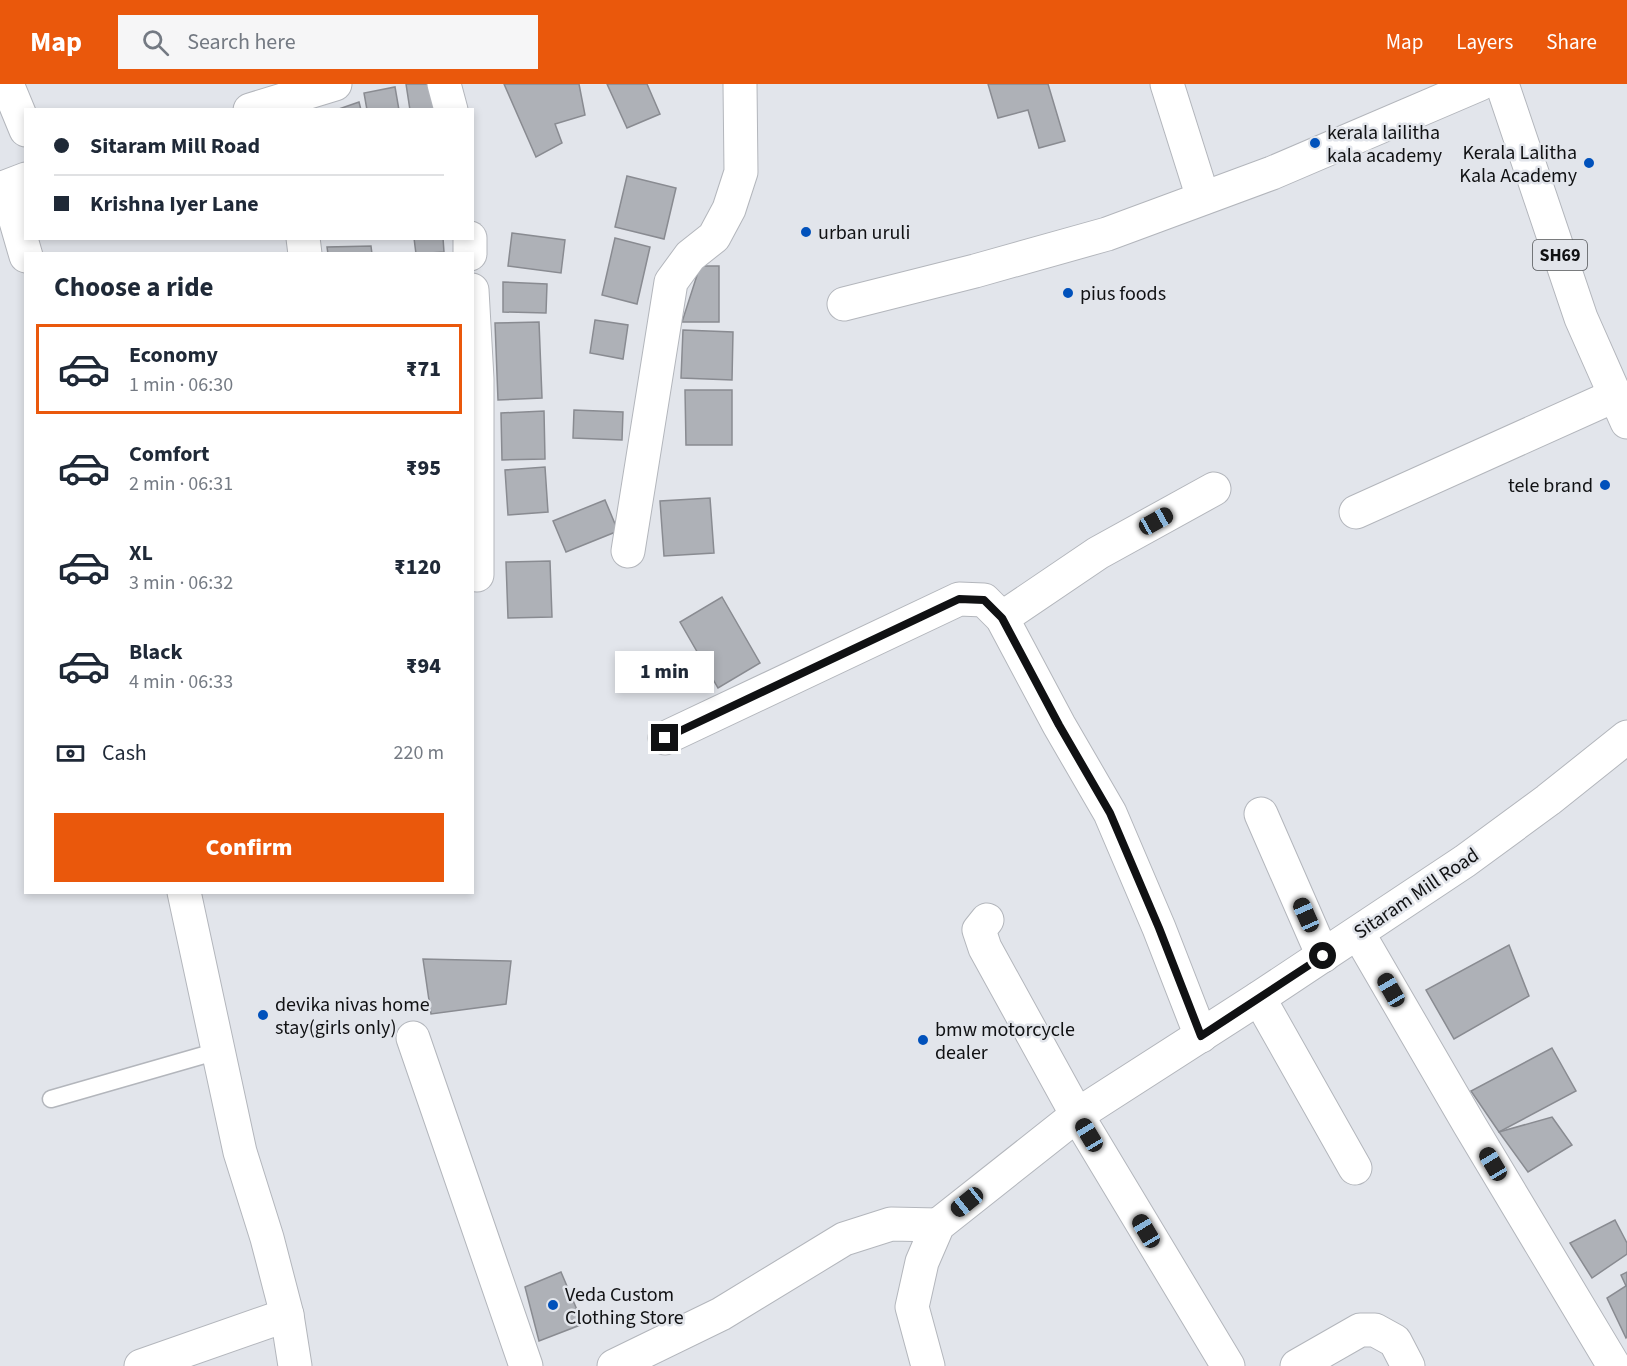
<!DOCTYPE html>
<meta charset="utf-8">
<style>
:root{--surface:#fff;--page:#f6f6f7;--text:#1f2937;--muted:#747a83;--line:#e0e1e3;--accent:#ea580c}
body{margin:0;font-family:"Source Sans 3",sans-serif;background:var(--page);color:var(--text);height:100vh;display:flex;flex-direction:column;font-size:22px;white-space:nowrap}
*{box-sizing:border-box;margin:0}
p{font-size:20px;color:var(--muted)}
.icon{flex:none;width:33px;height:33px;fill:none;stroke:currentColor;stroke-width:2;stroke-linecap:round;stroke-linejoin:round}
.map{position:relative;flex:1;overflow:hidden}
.panel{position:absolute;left:24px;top:168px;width:450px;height:642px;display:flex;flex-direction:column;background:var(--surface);border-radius:0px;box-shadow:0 3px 9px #0003}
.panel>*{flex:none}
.guide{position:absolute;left:24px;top:24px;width:450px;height:132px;border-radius:0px;box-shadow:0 3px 9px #0003;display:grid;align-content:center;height:132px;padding:0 30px;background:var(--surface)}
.end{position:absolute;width:27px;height:27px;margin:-14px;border:8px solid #101113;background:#fff;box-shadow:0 0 0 3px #fff}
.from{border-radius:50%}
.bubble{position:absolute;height:42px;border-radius:0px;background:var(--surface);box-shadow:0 3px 9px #0003;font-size:20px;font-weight:800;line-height:42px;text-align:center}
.car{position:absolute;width:18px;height:36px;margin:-18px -9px;border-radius:8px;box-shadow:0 0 4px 2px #0007;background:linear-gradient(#222 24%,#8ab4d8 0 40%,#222 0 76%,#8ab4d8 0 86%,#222 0)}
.guide b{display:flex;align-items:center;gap:21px;height:57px;font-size:22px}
.guide b+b{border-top:2px solid var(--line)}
.guide i{width:15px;height:15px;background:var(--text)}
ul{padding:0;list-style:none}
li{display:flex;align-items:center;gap:18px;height:90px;margin:0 12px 9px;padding:0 18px;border:3px solid transparent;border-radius:0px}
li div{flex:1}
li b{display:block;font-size:22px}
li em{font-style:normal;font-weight:800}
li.active{border-color:var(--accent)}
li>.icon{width:54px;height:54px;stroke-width:1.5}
h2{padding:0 30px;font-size:27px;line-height:72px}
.pay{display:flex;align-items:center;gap:15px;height:66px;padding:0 30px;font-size:22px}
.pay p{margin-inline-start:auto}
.cta{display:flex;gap:12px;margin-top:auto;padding:12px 30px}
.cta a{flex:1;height:69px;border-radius:0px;background:var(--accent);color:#fff;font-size:24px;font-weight:800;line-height:69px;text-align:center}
header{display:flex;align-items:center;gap:36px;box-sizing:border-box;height:84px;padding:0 30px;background:var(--accent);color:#fff}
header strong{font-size:28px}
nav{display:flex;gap:33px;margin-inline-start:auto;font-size:21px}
.search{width:420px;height:54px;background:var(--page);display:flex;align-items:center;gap:15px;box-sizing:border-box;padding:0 21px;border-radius:0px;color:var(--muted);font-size:22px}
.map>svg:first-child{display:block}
</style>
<header>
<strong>Map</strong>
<div class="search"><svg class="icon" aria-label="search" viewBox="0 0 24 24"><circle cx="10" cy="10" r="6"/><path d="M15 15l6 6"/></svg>Search here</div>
<nav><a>Map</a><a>Layers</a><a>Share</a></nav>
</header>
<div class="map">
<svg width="1627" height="1282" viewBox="0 0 1627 1282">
<rect width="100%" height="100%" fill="#e2e5eb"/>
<!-- building -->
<g fill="#aeb1b7" stroke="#898b91" stroke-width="1.5">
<polygon points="406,0 431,0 435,26 410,26"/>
<polygon points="504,0 579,0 585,31 555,40 562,59 536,73"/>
<polygon points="607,0 647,0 660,30 627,44"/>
<polygon points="988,0 1048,0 1065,57 1039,64 1028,26 998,34"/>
<polygon points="395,3 399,26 367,26 364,9"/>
<polygon points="359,18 361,26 336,26"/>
<polygon points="627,92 676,104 664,155 615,143"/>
<polygon points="512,149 565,156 561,189 508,182"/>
<polygon points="414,154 443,154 444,168 416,170"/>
<polygon points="615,154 650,163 637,220 602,211"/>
<polygon points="371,162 372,170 328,170 327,163"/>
<polygon points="700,182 719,182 719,238 682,238"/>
<polygon points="503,198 547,200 546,229 503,228"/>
<polygon points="595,236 628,241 623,275 590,269"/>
<polygon points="539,238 542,314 498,316 495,239"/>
<polygon points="683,246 733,248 732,296 681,294"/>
<polygon points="685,306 732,306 732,361 686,361"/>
<polygon points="574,326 623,328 622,356 573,354"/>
<polygon points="544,327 545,375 502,376 501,329"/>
<polygon points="545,383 548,428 508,431 505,386"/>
<polygon points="710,414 714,469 664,472 660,417"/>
<polygon points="605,416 618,447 566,468 553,437"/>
<polygon points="550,477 552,533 508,534 506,478"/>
<polygon points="722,513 760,579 718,604 680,538"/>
<polygon points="1509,861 1529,912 1454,955 1426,906"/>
<polygon points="423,875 511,877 506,920 431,930"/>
<polygon points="1552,964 1576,1007 1499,1048 1471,1007"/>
<polygon points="1552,1033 1572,1061 1528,1088 1499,1048"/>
<polygon points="1615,1136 1627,1159 1627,1170 1592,1194 1570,1159"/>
<polygon points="561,1188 583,1240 539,1257 525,1203"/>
<polygon points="1627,1188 1627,1253 1626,1254 1607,1214 1626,1202 1621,1191"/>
</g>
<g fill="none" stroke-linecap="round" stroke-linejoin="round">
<!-- service casing -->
<g stroke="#b3b6bc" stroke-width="19">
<polyline id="service" points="51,1015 218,967"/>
</g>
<!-- minor casing -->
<g stroke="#b3b6bc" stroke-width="35">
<g id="minor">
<polyline points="7,0 26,46"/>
<polyline points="444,0 451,26"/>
<polyline points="1167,0 1203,114"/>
<polyline points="6,103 26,172"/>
<polyline points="303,154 305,170"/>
<polyline points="470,154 470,170"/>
<polyline points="472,206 477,295 477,491"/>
<polyline points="844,220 975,187 1107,150 1272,89 1480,0"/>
<polyline points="1356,428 1616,311"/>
<polyline points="628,467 671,198 690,172 714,153 729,125 741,88 740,0"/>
<polyline points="1002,534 1098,469 1214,405"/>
<polyline points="665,654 959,515 984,516 1002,534 1059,641 1110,729 1159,844 1201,952"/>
<polyline points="1261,730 1323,872"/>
<polyline points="184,808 240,1068 267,1154 287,1231 295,1282"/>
<polyline points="987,836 979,846 985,864 1077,1031 1228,1282"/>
<polyline points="1358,849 1469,1040 1614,1282"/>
<polyline points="1259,914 1355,1084"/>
<polyline points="413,954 526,1282"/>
<polyline points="141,1282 287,1231"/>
<polyline points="614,1282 721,1230 844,1155 891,1140 938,1141"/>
<polyline points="1297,1282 1360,1246 1375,1246 1395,1257 1408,1282"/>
</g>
</g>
<!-- secondary casing -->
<g stroke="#b3b6bc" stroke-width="35">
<g id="secondary">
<polyline points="250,26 335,0"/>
<polyline points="0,105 26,95"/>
</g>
</g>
<!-- primary casing -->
<g stroke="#b3b6bc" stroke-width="35">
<g id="primary">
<polyline points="1502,0 1581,234 1627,338"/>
<polyline points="928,1282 912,1223 922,1178 938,1141 1077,1031 1259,914 1465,777 1548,716 1627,653"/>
</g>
</g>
<!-- service -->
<use href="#service" stroke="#fff" stroke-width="16"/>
<!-- minor -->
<use href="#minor" stroke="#fff" stroke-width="33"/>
<!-- secondary -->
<use href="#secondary" stroke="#fff" stroke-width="33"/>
<!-- primary -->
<use href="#primary" stroke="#fff" stroke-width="33"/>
</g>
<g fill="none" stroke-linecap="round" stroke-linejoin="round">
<!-- route -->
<polyline stroke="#101113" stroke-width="8" points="665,654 959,515 984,516 1002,534 1059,641 1110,729 1159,844 1201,952 1323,872"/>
</g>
<!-- markers -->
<g fill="#0051bb" stroke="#e2e5eb" stroke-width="2">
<circle cx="1315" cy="59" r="6"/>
<circle cx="1589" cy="79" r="6"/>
<circle cx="806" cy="148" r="6"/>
<circle cx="1068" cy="209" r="6"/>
<circle cx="1605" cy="401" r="6"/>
<circle cx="263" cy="931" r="6"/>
<circle cx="923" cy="956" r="6"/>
<circle cx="553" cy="1221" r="6"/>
</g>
<g text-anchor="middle" stroke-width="5" stroke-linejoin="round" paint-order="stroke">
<!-- shield labels -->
<rect fill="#e2e5eb" stroke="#4f5154" stroke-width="1.5" x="1533" y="156" width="54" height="30" rx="4.5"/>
<g font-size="18" font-weight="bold" fill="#101113">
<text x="1560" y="177">SH69</text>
</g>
<!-- poi labels -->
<g font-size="20" fill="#101113" stroke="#e2e5eb" text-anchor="start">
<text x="1327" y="55">kerala lailitha<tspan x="1327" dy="23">kala academy</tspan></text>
<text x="1577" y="75" text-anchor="end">Kerala Lalitha<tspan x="1577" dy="23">Kala Academy</tspan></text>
<text x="818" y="155">urban uruli</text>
<text x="1080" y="216">pius foods</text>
<text x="1593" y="408" text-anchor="end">tele brand</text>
<text x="275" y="927">devika nivas home<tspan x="275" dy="23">stay(girls only)</tspan></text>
<text x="935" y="952">bmw motorcycle<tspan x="935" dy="23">dealer</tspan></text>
<text x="565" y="1217">Veda Custom<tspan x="565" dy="23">Clothing Store</tspan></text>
</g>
<!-- street labels -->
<g font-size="20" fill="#101113" stroke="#e2e5eb">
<text transform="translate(1416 809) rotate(-34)" y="7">Sitaram Mill Road</text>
</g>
</g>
</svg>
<i class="end from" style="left:1323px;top:872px"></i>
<i class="end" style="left:665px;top:654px"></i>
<div class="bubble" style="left:615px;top:567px;width:99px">1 min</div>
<i class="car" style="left:1156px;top:437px;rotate:61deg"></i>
<i class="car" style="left:1306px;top:831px;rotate:336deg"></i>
<i class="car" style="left:1391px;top:906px;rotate:330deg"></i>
<i class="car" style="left:1089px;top:1051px;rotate:329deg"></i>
<i class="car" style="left:1493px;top:1080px;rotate:329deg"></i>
<i class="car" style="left:967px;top:1118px;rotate:231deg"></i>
<i class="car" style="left:1146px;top:1147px;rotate:329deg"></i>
<div class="guide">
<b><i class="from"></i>Sitaram Mill Road</b>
<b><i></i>Krishna Iyer Lane</b>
</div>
<section class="panel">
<h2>Choose a ride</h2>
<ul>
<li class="active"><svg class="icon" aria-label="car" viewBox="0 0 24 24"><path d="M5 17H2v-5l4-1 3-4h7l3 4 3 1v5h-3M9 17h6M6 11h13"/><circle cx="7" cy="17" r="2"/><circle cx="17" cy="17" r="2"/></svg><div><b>Economy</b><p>1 min · 06:30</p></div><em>₹71</em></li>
<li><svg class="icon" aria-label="car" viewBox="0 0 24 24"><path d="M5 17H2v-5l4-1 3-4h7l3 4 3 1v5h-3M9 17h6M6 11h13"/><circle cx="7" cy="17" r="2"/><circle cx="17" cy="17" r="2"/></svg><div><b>Comfort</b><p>2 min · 06:31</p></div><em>₹95</em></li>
<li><svg class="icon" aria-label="car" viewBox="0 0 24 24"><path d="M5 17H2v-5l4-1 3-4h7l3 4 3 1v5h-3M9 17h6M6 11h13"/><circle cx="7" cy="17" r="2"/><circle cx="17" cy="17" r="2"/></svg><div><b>XL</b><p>3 min · 06:32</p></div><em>₹120</em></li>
<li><svg class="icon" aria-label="car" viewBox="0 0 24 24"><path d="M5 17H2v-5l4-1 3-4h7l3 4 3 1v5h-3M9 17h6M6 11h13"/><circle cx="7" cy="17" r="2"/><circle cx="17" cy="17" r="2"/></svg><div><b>Black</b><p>4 min · 06:33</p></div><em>₹94</em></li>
</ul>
<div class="pay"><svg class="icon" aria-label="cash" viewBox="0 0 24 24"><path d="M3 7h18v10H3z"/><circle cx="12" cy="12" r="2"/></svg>Cash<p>220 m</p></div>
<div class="cta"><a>Confirm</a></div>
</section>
</div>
